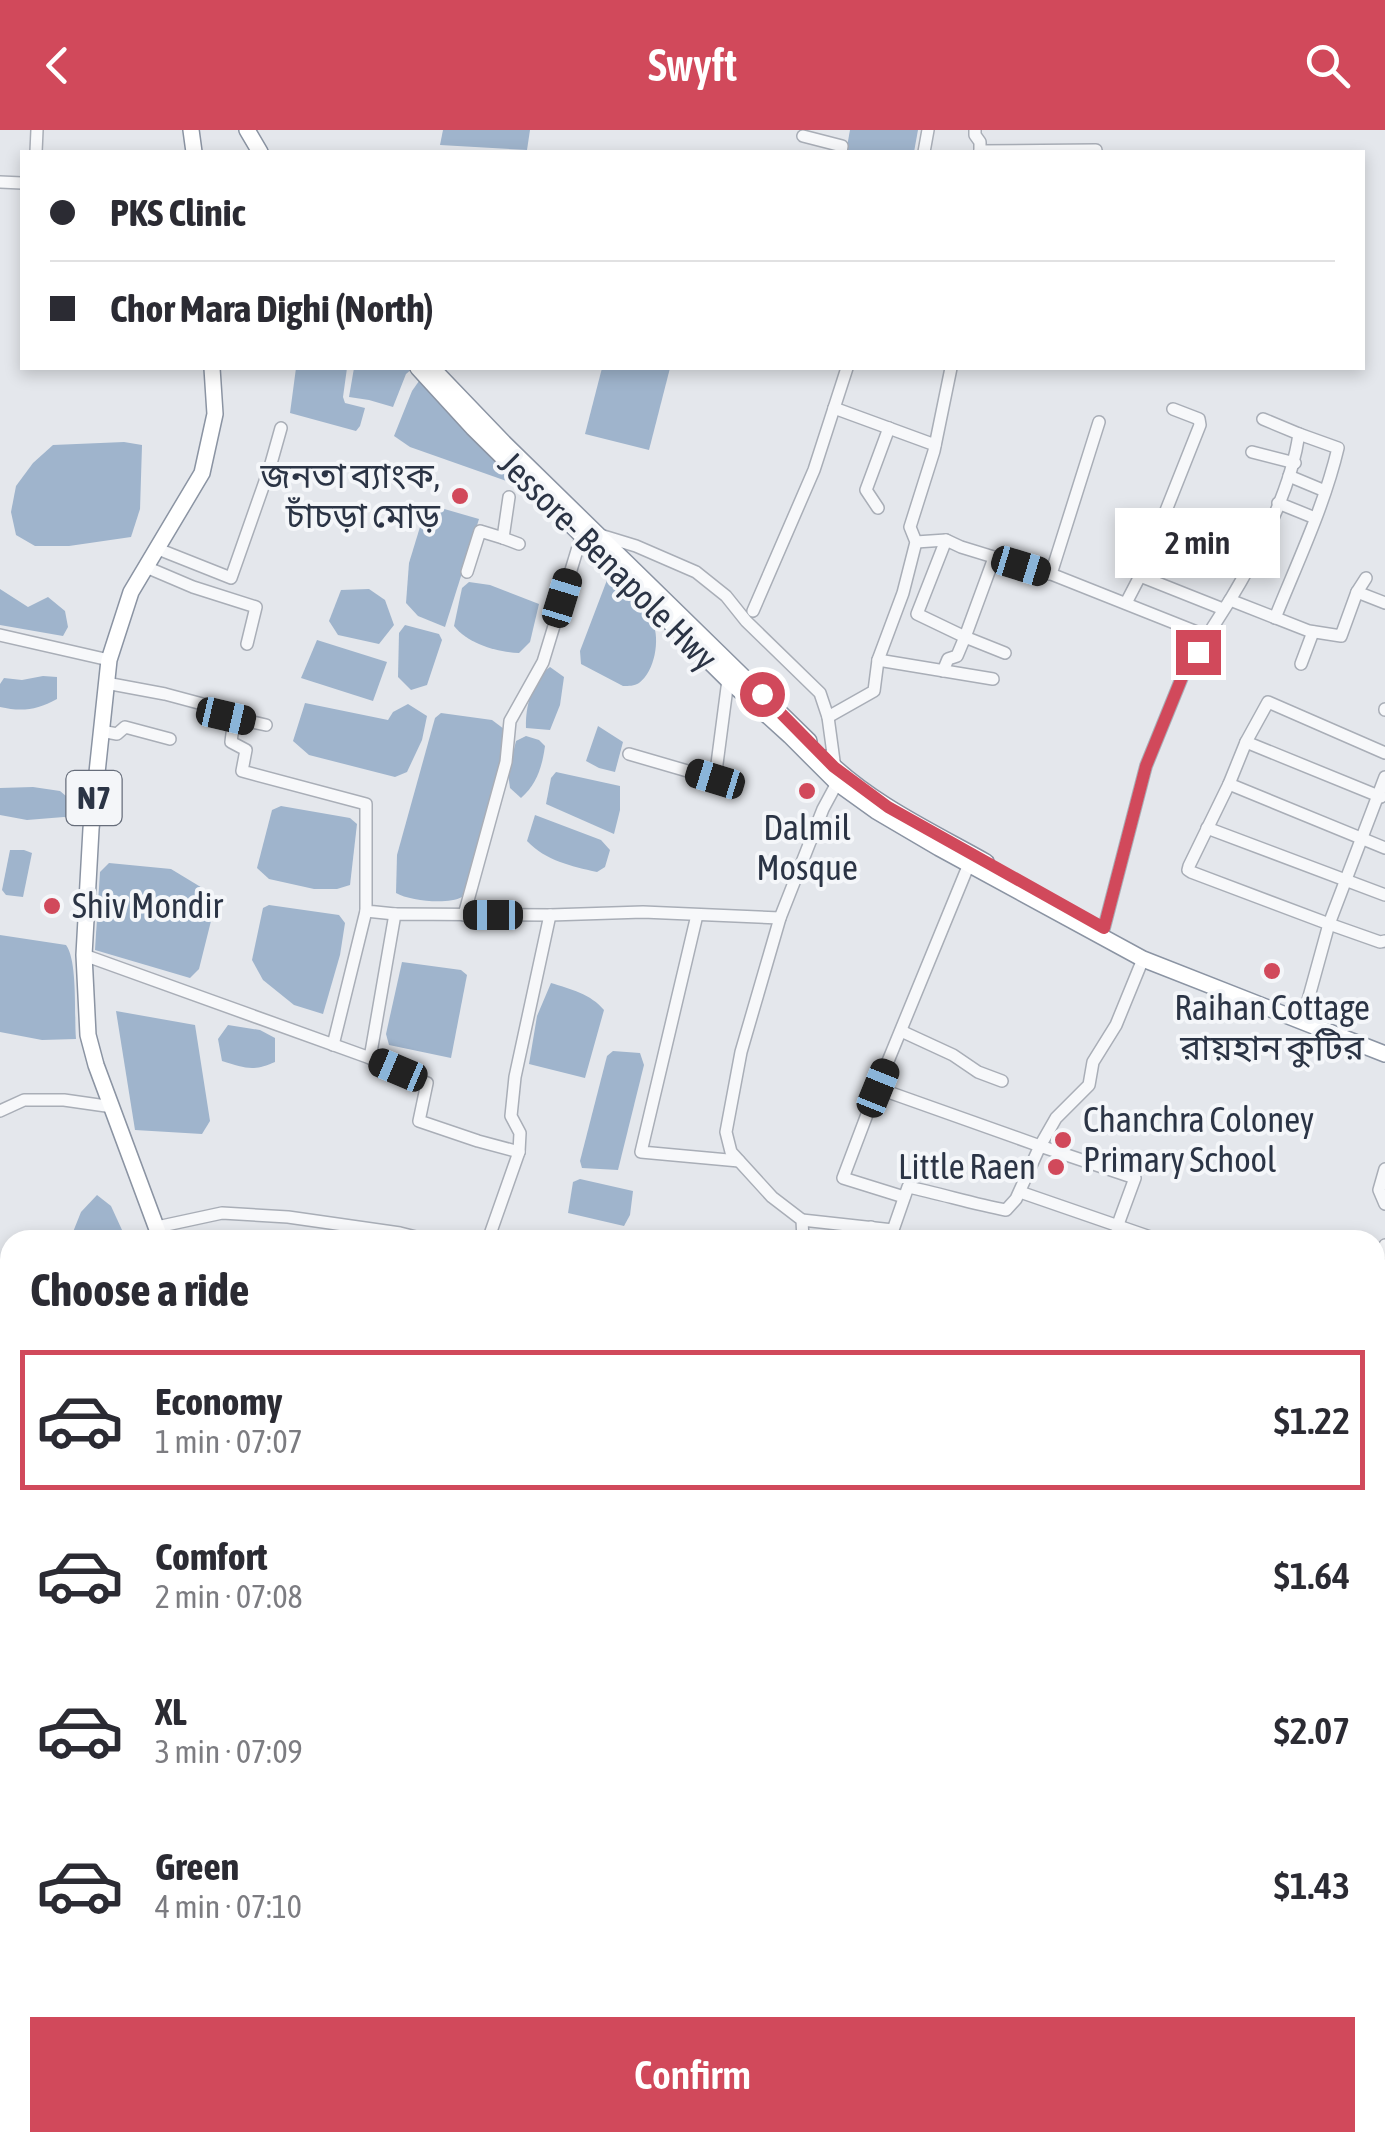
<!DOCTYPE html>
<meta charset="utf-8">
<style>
:root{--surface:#fff;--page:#f2f2f3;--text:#2b2b33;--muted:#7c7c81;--line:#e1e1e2;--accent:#d1495b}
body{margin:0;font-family:"Asap Condensed","Noto Sans Bengali",sans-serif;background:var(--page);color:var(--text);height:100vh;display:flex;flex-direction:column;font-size:38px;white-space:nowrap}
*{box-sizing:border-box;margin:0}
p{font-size:32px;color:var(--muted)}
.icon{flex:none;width:55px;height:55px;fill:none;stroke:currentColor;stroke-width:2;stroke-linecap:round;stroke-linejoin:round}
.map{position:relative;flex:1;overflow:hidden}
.drawer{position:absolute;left:0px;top:1100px;width:1385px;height:922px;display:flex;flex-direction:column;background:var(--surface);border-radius:30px 30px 0 0;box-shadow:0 5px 15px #0003}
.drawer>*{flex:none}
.guide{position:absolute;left:20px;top:20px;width:1345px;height:220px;border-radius:0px;box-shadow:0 5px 15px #0003;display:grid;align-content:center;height:220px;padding:0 30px;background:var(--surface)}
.end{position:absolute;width:45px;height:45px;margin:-22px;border:12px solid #d1495b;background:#fff;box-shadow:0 0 0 5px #fff}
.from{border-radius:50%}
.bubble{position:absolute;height:70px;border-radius:0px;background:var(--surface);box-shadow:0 5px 15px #0003;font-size:32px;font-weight:600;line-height:70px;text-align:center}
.car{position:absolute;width:30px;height:60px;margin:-30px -15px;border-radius:12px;box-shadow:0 0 8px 2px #0007;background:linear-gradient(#222 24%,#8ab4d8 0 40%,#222 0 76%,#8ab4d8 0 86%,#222 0)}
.guide b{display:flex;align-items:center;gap:35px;height:95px;font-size:38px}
.guide b+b{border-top:2px solid var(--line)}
.guide i{width:25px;height:25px;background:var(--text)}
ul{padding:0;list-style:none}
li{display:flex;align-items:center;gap:30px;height:140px;margin:0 20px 15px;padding:0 10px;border:5px solid transparent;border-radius:0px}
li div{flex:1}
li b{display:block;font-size:38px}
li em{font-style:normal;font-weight:600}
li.active{border-color:var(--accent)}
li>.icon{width:90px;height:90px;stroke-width:1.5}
h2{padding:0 30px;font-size:45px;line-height:120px}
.action{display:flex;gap:20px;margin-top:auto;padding:20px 30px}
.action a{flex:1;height:115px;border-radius:0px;background:var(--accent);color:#fff;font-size:40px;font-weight:600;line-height:115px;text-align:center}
header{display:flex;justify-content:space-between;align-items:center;height:130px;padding:0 30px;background:var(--accent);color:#fff;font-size:45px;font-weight:600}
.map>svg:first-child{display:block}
</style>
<header><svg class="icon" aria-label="back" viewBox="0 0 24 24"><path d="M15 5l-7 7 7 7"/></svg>Swyft<svg class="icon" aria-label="search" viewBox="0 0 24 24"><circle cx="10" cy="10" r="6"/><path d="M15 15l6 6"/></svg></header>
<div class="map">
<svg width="1385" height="2022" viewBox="0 0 1385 2022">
<rect width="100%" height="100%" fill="#e4e7ec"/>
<!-- water -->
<g fill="#9fb4cc">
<polygon points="443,0 530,0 527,20 440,15"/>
<polygon points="850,0 918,0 914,22 846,22"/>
<polygon points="296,238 347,238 343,267 345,273 365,278 360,296 356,301 290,283"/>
<polygon points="354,238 413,238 406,244 393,277 369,270 349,267"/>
<polygon points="602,238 670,238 649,320 585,304"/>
<polygon points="419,251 441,265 521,356 410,317 394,306 412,261"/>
<polygon points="124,312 142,315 140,379 131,407 69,416 35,416 16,405 11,382 16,356 33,333 53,315"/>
<polygon points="427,374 479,389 445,497 418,486 406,473 409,433"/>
<path d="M607 450C618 452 624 460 632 468 639 476 649 483 653 493 660 510 655 541 639 553 634 556 629 556 623 556L581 534 580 521Z"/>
<path d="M469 452 490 455 539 474 530 512 519 523C497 522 468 514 454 496L462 458Z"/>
<polygon points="0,459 28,477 48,467 65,481 68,497 63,506 0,495"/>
<polygon points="369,459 385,470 394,495 379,514 338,505 329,491 341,460"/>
<polygon points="405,495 439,504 442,510 427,555 411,560 398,547 399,503"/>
<polygon points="317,510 387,532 373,571 301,548"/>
<path d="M550 537 564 547 560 575 550 600 526 598C525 577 532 550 550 537Z"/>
<path d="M43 546 57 547V569C37 580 22 582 0 577V554L4 548 22 550Z"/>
<polygon points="305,573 388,590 393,582 408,574 427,586 422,610 407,642 395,647 309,625 293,611"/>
<path d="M441 583 492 590 508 602 472 740 462 767C448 775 410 771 396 763L397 725 435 588Z"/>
<polygon points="598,596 623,612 615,642 599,638 586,631"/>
<path d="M526 606 539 610 545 616C542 637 537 654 521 668L510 658 508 643 516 611Z"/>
<polygon points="556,642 620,656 620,680 614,704 546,674 551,648"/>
<polygon points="33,657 60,661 72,671 72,688 64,687 27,690 0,685 0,658"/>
<polygon points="281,676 350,688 357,694 350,755 337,759 314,759 269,749 257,738 272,680"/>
<path d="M535 685 601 710 610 720 605 737 597 742C571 736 546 731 527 711Z"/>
<polygon points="10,720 24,720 32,723 23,767 6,765 2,760"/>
<polygon points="109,733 171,739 204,759 216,771 199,839 190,848 95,820 100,742"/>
<polygon points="269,775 339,785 345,793 340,825 323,884 294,875 263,850 252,830 263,778"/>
<path d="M0 805 66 815C78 831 74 886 76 909L42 910 0 902Z"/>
<polygon points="402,832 461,840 467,845 451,928 389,915 386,904"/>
<path d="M551 853C570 859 591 864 604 880L585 948 529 934 537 886Z"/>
<polygon points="116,881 195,895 210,991 202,1004 135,1000"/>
<path d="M228 895 260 900 275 908V932C253 942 245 938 222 931L218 909Z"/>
<polygon points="613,921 640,923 644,935 618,1040 582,1038 580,1031 607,926"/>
<polygon points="580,1049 633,1061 630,1085 624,1096 568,1083 573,1052"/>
<polygon points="97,1065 111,1076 122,1100 109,1104 73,1102 81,1082"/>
<polygon points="1385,1512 1385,1657 1375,1653 1375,1520"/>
</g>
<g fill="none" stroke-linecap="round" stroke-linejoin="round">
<!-- minor casing -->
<g stroke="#a9aeb7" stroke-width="14">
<g id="minor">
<polyline points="975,0 975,5 980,12 980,22"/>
<polyline points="803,6 842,16 841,22"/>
<polyline points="980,21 1096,20"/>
<polyline points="36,22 37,0"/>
<polyline points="924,22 928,0"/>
<polyline points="0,52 22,53"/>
<polyline points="834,278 935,315"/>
<polyline points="1099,292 1051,444 1207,506"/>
<polyline points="1252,322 1295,333"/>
<polyline points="1289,346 1325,361"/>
<polyline points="509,367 503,408 519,414"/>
<polyline points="1278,373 1315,388"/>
<polyline points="878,378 866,360 889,298"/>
<polyline points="600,405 636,416 696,442 726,466 746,491 820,563 828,587 837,653 823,679 780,788 741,922 726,1002 731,1022 772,1067 802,1090 803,1110"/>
<polyline points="946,410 917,484 965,507 994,428"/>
<polyline points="916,412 946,410 961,417 1049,444"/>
<polyline points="158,419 231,448 270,337 281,298"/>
<polyline points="1204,421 1253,433"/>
<polyline points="146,437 193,457 256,477 247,514"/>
<polyline points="467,442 480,401 503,408"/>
<polyline points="1140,446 1223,479"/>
<polyline points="1357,462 1366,448"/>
<path d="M1230 470C1259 422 1291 359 1299 304L1263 289"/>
<polyline points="1126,473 1140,446 1200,295 1199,289 1173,279"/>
<polyline points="753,481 814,340 847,238"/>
<path d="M1275 488C1297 433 1324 377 1338 318L1299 304"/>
<polyline points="0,505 109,530"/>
<polyline points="878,530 993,549"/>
<polyline points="1301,534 1313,502"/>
<polyline points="943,541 948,529 957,526 965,507 1005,523"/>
<polyline points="106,553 165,564 221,579 226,586 266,595 234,588 231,612 246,620 242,641 366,674 366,781 395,784"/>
<polyline points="1385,580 1385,579"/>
<polyline points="828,587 874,561 878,530 903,463 916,412 910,397 934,321 951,238"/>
<polyline points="101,601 117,604 125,597 170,609"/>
<polyline points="1246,612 1381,667"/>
<polyline points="629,624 715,649 728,550"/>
<polyline points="1385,647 1329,794 1380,812 1385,811"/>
<polyline points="1229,654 1385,718"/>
<polyline points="1207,698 1385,765"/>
<polyline points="464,785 506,632 510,591 543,532 582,404"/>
<polyline points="697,785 641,1022 739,1031"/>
<polyline points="1104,798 1146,636 1189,530 1197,522 1230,470 1309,501 1341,506 1357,462 1385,473"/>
<polyline points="84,825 370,928 395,784 550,785 643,782 780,788"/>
<polyline points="1305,881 1329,794 1191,742 1188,740 1189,736 1229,654 1246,612 1268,572 1385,623"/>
<polyline points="901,901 953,925 978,942 1002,951"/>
<polyline points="333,915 366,781"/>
<polyline points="370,928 427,953 419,991 478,1011 519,1022"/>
<polyline points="877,958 969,734"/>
<polyline points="0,981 24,970 64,970 113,977"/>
<polyline points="1385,1039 1379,1060 1385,1074"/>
<polyline points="1020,1062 1159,1110"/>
<polyline points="904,1067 843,1048 877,958 1040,1016 1056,988 1089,955 1093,932 1116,895 1143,829"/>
<path d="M802 1090 893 1100 908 1057C942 1064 973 1074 1006 1080L1016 1069 1040 1016 1135 1048 1117 1097"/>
<polyline points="157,1097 222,1083 288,1087 400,1103 428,1110"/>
<polyline points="871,1097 887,1110"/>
<polyline points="488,1110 519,1022 520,1003 511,986 515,947 550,785"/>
<polyline points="1375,1136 1385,1115"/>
<polyline points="0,1155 1,1155"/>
<polyline points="1375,1215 1385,1219"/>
<polyline points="1375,1252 1385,1255"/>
<polyline points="1375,1327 1385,1329"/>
<polyline points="0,1433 10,1436"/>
<polyline points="1375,1508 1385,1504"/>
<polyline points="1375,1661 1385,1679"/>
<polyline points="1214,2012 1230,2022"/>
<polyline points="302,2022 306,2012"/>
<polyline points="456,2022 457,2012"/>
<polyline points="802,2022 804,2012"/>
<polyline points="935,2022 951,2012"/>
</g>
</g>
<!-- highway casing -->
<g stroke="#8b94a3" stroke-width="18">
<g id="highway">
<polyline points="191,0 194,22"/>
<polyline points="247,0 260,22"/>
<polyline points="418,238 473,298 728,550 790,606 837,653 876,681 939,718 1143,829 1385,924"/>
<polyline points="432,238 504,313 809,611"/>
<path d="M825 628C870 673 931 701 986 732"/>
<polyline points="161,1110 96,935 88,905 84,825 91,699 109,530 131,462 202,343 215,284 212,238"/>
<polyline points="39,2022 41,2012"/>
</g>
</g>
<!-- minor -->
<use href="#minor" stroke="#f7f8fa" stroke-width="11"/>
<!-- highway -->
<use href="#highway" stroke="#fff" stroke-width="15"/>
<!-- rail casing -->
<g stroke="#7d8696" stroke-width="6">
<g id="rail">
<polyline points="1375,1716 1385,1700"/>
<polyline points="1375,1747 1385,1732"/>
<polyline points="1194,2022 1200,2012"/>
</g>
</g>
<!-- rail -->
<use href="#rail" stroke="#f4f6f9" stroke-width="2.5" stroke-dasharray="8" stroke-linecap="butt"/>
</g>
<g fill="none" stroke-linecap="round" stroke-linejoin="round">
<!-- route -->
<polyline stroke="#d1495b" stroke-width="12" points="762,564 834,637 888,677 1104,798 1146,636 1189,530 1198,522"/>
</g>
<!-- markers -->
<g fill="#d1495b" stroke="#f4f6f9" stroke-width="4">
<circle cx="460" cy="366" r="10"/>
<circle cx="807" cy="661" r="10"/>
<circle cx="52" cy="776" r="10"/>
<circle cx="1272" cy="841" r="10"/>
<circle cx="1063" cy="1010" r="10"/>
<circle cx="1056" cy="1037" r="10"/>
</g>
<g text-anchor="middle" stroke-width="8" stroke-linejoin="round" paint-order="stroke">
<!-- shield labels -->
<rect fill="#f4f6f9" stroke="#676e7b" stroke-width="2.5" x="66.5" y="641" width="55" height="54" rx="8"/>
<g font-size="32" font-weight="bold" fill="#2b3445">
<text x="94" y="679">N7</text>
</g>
<!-- poi labels -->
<g font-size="35" fill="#2b3445" stroke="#f4f6f9" text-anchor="end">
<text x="440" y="358">জনতা ব্যাংক,<tspan x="440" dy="40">চাঁচড়া মোড়</tspan></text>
<text x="807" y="710" text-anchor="middle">Dalmil<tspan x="807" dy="40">Mosque</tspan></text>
<text x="72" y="788" text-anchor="start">Shiv Mondir</text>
<text x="1272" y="890" text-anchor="middle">Raihan Cottage<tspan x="1272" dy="40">রায়হান কুটির</tspan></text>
<text x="1083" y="1002" text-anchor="start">Chanchra Coloney<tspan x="1083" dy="40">Primary School</tspan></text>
<text x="1036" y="1049">Little Raen</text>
</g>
<!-- street labels -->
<g font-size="35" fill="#2b3445" stroke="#f4f6f9">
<text transform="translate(608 431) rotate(45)" y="12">Jessore- Benapole Hwy</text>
</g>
</g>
</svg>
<i class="end from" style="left:762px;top:564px"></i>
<i class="end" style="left:1198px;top:522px"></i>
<div class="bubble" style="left:1115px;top:378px;width:165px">2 min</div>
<i class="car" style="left:1021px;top:436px;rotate:107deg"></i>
<i class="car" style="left:562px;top:468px;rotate:17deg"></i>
<i class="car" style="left:226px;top:586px;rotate:103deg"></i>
<i class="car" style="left:715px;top:649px;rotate:287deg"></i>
<i class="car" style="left:493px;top:785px;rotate:270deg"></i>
<i class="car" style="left:398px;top:940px;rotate:293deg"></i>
<i class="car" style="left:878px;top:958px;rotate:22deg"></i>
<div class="guide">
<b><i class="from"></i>PKS Clinic</b>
<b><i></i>Chor Mara Dighi (North)</b>
</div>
<section class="drawer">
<h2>Choose a ride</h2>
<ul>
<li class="active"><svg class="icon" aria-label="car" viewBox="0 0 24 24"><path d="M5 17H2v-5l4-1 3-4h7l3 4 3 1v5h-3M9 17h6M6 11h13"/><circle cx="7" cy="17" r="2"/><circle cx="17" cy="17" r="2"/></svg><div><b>Economy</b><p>1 min · 07:07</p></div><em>$1.22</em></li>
<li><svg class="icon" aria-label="car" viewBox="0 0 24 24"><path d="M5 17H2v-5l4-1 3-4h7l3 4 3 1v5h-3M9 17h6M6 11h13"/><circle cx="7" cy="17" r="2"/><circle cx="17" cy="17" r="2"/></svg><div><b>Comfort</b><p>2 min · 07:08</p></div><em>$1.64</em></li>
<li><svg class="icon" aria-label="car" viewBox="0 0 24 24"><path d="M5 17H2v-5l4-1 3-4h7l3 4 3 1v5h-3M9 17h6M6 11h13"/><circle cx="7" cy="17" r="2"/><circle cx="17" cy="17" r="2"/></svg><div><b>XL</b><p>3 min · 07:09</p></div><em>$2.07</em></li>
<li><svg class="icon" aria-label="car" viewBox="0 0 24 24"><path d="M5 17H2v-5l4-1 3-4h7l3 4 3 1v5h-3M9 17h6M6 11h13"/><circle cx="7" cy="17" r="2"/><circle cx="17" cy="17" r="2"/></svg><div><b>Green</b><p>4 min · 07:10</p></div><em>$1.43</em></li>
</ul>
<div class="action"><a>Confirm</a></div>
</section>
</div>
